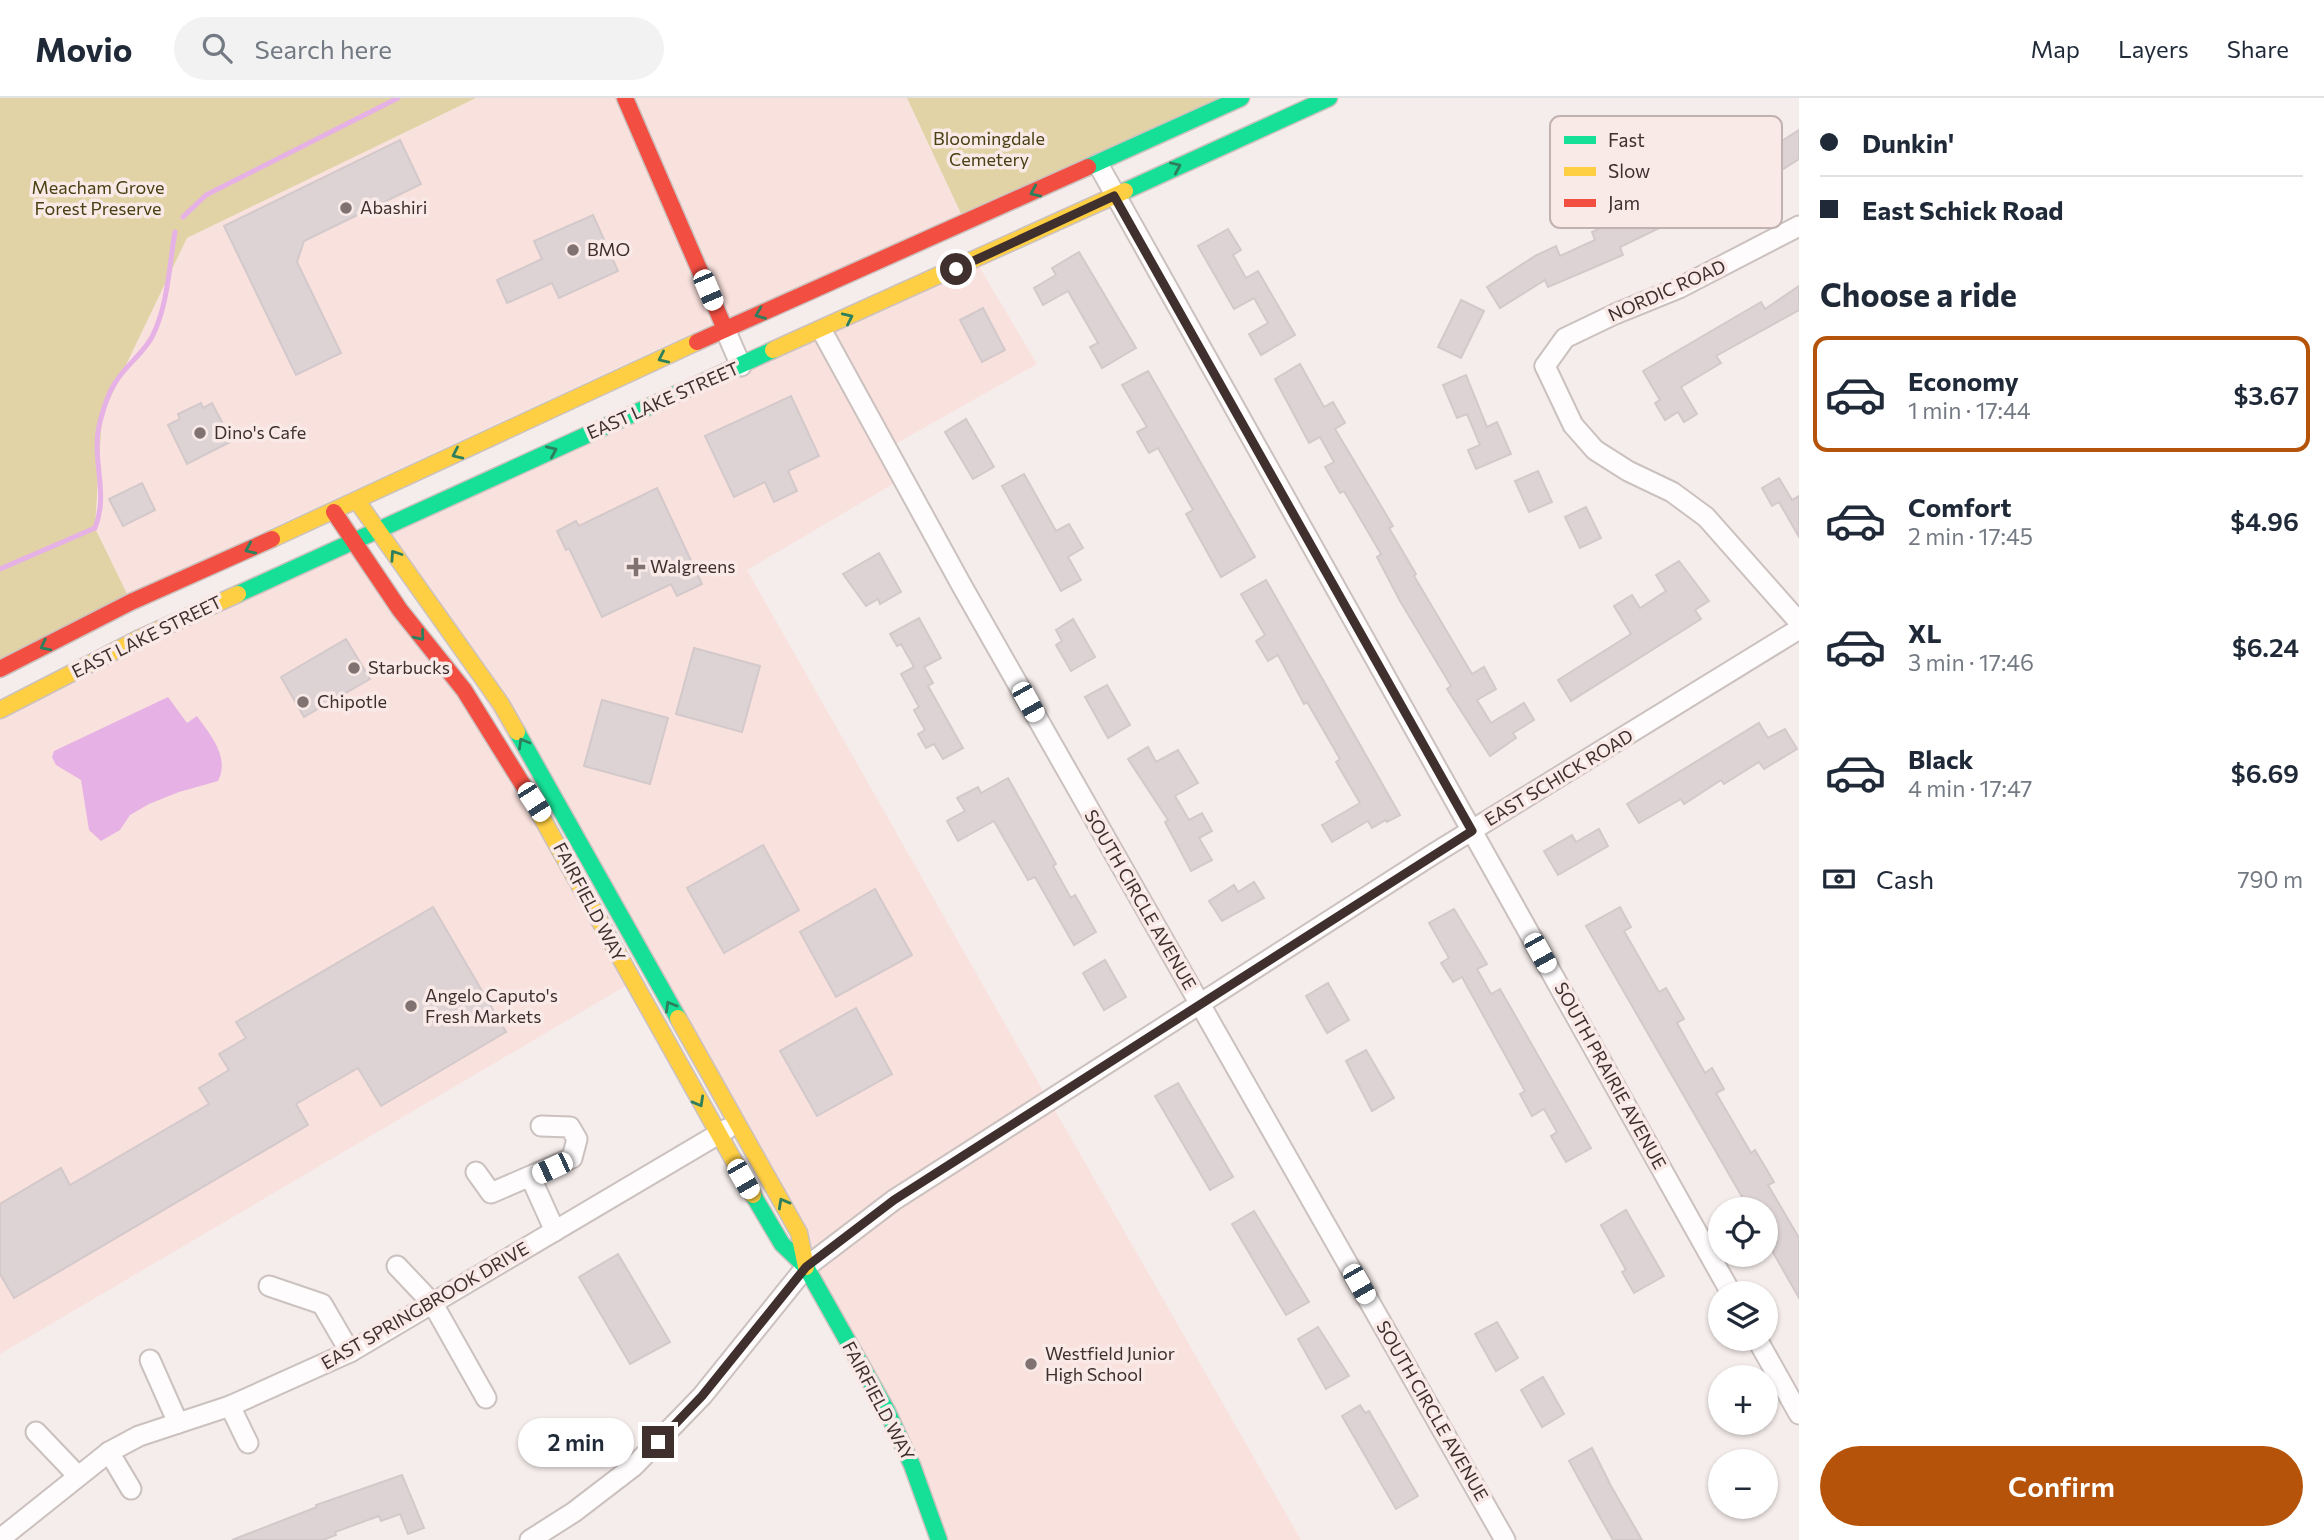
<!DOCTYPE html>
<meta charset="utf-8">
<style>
:root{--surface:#fff;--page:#f2f2f3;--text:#1f2937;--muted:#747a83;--line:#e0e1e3;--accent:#b45309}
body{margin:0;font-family:Commissioner,sans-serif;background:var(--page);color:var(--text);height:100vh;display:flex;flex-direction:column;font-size:26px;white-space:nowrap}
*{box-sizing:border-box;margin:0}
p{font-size:23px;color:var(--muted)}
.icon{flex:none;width:38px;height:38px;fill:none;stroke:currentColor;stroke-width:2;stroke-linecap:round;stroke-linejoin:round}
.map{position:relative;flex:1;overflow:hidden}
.panel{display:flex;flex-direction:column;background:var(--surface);width:525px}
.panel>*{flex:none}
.guide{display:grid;align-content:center;height:154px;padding:0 21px;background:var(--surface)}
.controls{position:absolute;left:1708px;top:1099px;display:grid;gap:14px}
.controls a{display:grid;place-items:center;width:70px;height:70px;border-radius:50%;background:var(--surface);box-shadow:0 2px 5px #0004;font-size:35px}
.end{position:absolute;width:32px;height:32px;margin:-16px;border:9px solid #3f302e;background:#fff;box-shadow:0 0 0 4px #fff}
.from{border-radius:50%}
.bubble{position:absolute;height:49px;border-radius:24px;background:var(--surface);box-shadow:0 2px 5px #0004;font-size:23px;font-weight:600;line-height:49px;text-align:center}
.car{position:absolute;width:21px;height:42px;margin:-21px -10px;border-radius:9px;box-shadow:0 0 5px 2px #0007;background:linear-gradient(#fff 24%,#345 0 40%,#fff 0 76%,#345 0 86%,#fff 0)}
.guide b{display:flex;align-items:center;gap:24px;height:66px;font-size:26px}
.guide b+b{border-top:2px solid var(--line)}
.guide i{width:18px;height:18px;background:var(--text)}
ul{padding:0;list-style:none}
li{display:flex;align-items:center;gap:21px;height:116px;margin:0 14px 10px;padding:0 7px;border:4px solid transparent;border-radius:14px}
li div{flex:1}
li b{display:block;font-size:26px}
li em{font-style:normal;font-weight:600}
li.current{border-color:var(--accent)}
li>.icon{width:63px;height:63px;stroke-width:1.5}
h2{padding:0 21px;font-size:32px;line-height:84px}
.pay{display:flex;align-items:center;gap:18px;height:77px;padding:0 21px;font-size:26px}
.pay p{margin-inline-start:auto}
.action{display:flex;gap:14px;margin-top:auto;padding:14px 21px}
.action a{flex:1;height:80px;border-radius:42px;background:var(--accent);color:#fff;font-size:28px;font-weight:600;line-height:80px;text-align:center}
header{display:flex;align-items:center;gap:42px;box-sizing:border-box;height:98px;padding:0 35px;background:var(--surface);border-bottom:2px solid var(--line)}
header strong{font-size:33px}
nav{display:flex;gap:38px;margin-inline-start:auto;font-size:24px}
.search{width:490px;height:63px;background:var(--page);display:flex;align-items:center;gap:18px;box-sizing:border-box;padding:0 24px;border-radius:38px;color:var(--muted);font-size:26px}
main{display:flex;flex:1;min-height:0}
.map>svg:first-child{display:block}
</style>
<header>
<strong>Movio</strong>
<div class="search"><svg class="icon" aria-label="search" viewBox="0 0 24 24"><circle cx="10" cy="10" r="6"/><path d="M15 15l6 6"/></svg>Search here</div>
<nav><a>Map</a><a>Layers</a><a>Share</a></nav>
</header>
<main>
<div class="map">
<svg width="1799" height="1442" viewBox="0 0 1799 1442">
<rect width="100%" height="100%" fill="#f5edeb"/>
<!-- built -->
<g fill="#f9e1dd">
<polygon points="476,0 616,0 712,226 127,497 95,430 102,317 187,140"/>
<polygon points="632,0 907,0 963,120 728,223"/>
<polygon points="977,165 1037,266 890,349 905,379 747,472 1046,998 810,1158 387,433"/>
<polygon points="350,449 455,591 629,886 0,1256 0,618"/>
<polygon points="1052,1007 1301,1442 943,1442 811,1170 898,1104"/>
</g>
<!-- green -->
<g fill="#e1d3a6">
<polygon points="0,0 476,0 187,140 102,317 95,430 131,504 0,569"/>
<polygon points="907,0 1221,0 963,120"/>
</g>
<!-- water -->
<path fill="#e6b2e5" d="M168 599 187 625 197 618C211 638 230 659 218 683L179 694 149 706 130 717 120 732 101 743 89 732 81 682 56 667 52 659 54 653Z"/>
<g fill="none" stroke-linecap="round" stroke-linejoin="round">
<!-- stream -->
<g stroke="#e6b2e5" stroke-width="5">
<polyline points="183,119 206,97 398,0"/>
<path d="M0 471 95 430C110 392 89 360 101 320 104 309 109 294 115 285 125 268 142 257 152 239 168 208 169 168 175 134"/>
</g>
</g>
<!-- building -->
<g fill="#ddd3d5" stroke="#d3c9cb" stroke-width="2">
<polygon points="1799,32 1799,61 1734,102 1688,125 1684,118 1620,149 1623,157 1588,172 1548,189 1545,182 1500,210 1487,189 1535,158 1556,148 1560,158 1595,142 1592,134 1625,119 1623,114 1661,96 1664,103 1701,84 1705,92"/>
<polygon points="400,42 421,86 304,143 297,164 341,255 296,277 224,128"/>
<polygon points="593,117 618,173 559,200 552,185 507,205 497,182 542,161 534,143"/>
<polygon points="1228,131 1241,152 1233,157 1246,180 1258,173 1295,237 1261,257 1249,236 1268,225 1254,200 1234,211 1198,148"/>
<polygon points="1079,154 1136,250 1102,270 1090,249 1098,245 1068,193 1043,207 1034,190 1056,177 1052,170"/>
<polygon points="1799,188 1799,212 1716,258 1721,265 1681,289 1697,316 1684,324 1678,314 1665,322 1655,305 1660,302 1643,273 1761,204 1765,211"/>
<polygon points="1461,202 1484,213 1461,260 1438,249"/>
<polygon points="983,210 1005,252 982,264 960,222"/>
<polygon points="1300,266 1324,309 1333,304 1345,325 1335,331 1393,428 1389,430 1416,476 1414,478 1472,576 1484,569 1496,591 1477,602 1491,625 1524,605 1534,622 1513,635 1516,640 1490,658 1447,591 1451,588 1400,503 1377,459 1381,456 1344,393 1340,395 1325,369 1334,364 1320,339 1309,345 1275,281"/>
<polygon points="1148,273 1255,459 1221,479 1186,416 1193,412 1158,350 1149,355 1137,334 1147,329 1122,287"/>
<polygon points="1466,277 1487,329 1497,324 1511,356 1476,371 1468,352 1480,347 1467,316 1457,320 1443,287"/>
<polygon points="791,298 819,358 788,373 797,393 774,404 765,384 734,399 705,338"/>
<polygon points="201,305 203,310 212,305 232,343 187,366 168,327 180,321 178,316"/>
<polygon points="966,321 994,369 973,381 945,334"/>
<polygon points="1538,373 1552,404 1529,414 1515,383"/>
<polygon points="1024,376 1056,433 1069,426 1083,450 1068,459 1081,482 1061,493 1002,388"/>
<polygon points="1779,380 1792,402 1799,398 1799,439 1779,404 1772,408 1762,390"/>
<polygon points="142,385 155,412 123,428 109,401"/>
<polygon points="657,390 702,486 677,498 671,486 602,519 569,450 566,452 557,433 576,423 579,428"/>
<polygon points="1586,409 1601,440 1580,450 1565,419"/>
<polygon points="879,455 901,494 880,506 878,501 866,508 843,476"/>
<polygon points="1679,463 1709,503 1695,512 1701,521 1571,603 1558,582 1631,536 1614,508 1632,497 1640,510 1666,493 1656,477"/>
<polygon points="1266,482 1400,717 1387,724 1386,722 1372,730 1368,723 1332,744 1322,727 1360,705 1336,664 1340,661 1307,604 1304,606 1278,557 1268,563 1256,543 1265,537 1241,496"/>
<polygon points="919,520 941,560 924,569 933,585 928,588 963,650 943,661 934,646 926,650 918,636 925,632 914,612 919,609 901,576 914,569 901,546 897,548 890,536"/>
<polygon points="1073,521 1095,559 1071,573 1056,547 1062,543 1056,532"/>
<polygon points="346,541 370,581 304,619 281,579"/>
<polygon points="694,550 760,568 742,634 676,616"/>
<polygon points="1107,587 1130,627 1108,640 1085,599"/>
<polygon points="602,602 668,620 650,686 584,668"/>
<polygon points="1759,625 1768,640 1785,631 1797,651 1764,671 1759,664 1724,686 1721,682 1684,706 1681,701 1639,725 1627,706"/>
<polygon points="1148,649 1156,664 1178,652 1198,685 1175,698 1189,722 1202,715 1212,733 1199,740 1212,762 1191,773 1165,724 1168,722 1128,661"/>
<polygon points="1008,680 1056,766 1053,768 1071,800 1075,797 1096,834 1074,847 1035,779 1028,782 994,723 958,743 947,723 965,713 957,700 978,689 981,695"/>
<polygon points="1599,731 1608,748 1558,777 1544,753 1572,737 1576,744"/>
<polygon points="763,747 799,812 724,855 687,790"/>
<polygon points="1254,784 1264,800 1222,823 1209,803 1234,787 1238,794"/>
<polygon points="875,791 912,857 836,899 800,834"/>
<polygon points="433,809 506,934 381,1008 358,970 296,1006 308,1027 14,1200 0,1176 0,1106 61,1070 70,1087 209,1006 199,990 229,972 219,956 246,940 236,924"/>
<polygon points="1620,809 1631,829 1624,833 1659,894 1666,890 1684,921 1677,925 1705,975 1712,970 1724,991 1716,995 1751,1055 1755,1052 1774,1084 1768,1087 1799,1140 1799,1200 1766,1142 1766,1111 1749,1111 1586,828"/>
<polygon points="1454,811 1487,866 1477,871 1491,896 1500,891 1591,1050 1566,1064 1551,1038 1557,1034 1544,1011 1532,1018 1520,996 1525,993 1462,879 1453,884 1441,865 1449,860 1429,825"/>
<polygon points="1105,862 1126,899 1104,912 1083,875"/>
<polygon points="1328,885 1349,922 1327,935 1306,898"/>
<polygon points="856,910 892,976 817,1018 780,953"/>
<polygon points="1366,952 1394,1000 1372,1013 1346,963"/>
<polygon points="1178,985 1233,1079 1210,1092 1155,998"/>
<polygon points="1626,1112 1664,1178 1634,1195 1622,1174 1626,1172 1601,1127"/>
<polygon points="1254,1113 1309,1204 1286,1217 1232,1126"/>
<polygon points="618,1156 670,1244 630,1266 579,1179"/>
<polygon points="1497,1224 1518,1260 1496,1273 1475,1236"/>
<polygon points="1318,1229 1349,1278 1326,1291 1298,1241"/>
<polygon points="1543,1279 1564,1316 1542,1329 1521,1292"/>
<polygon points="1360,1307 1365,1315 1369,1313 1418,1398 1396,1411 1342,1318"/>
<polygon points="1592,1350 1611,1388 1642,1442 1613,1442 1601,1421 1569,1363"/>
<polygon points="402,1377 424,1430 408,1436 400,1416 381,1423 379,1418 335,1434 336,1437 323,1442 232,1442 317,1409 316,1407"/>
</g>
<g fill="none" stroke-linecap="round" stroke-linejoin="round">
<!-- street casing -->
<g stroke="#cbc1bf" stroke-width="23">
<g id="street">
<polyline points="1098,66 1731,1195"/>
<polyline points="725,231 741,268"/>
<polyline points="822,233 962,488 1505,1442"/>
<polyline points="1545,268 1573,327 1595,352 1628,373 1672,394 1706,419 1799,524"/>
<polyline points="1545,268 1565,240 1615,216 1679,190 1799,128"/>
<polyline points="476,1074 491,1095 572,1060 577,1041 570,1029 541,1028"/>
<polyline points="531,1080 555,1133"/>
<polyline points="397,1168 433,1206 486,1300"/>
<polyline points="269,1188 322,1206 350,1254"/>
<polyline points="1757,1241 1799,1316"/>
<polyline points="150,1262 178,1325"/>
<polyline points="230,1308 248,1345"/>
<polyline points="36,1334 78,1378"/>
<polyline points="109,1354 131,1391"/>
<polyline points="0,1441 109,1354 139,1338 230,1308 350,1254 727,1031"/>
<polyline points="530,1442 574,1414 634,1368 702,1298 806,1169 894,1102 1435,755 1799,531"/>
</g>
</g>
<!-- fast casing -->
<g stroke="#cbc1bf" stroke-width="19">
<g id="fast">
<polyline points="1088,69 1241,0"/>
<polyline points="1125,93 1329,0"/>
<polyline points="238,496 773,252"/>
<polyline points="517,634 678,920"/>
<polyline points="753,1097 782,1146 806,1169 887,1313 912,1367 939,1442"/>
</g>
</g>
<!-- slow casing -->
<g stroke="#cbc1bf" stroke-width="19">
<g id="slow">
<polyline points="773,252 1125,93"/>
<polyline points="357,403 501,606 517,634"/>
<polyline points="272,441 697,244"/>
<polyline points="0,612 138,541 238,496"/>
<polyline points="528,695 753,1097"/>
<polyline points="678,920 799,1135 806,1169"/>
</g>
</g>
<!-- jam casing -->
<g stroke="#cbc1bf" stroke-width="19">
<g id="jam">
<polyline points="625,0 725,231"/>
<polyline points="697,244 1088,69"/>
<polyline points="334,414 400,512 464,592 528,695"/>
<polyline points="0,571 131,504 272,441"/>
</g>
</g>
<!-- street -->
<use href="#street" stroke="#fefcfc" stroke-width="19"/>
<!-- fast -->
<use href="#fast" stroke="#16e098" stroke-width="16"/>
<!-- slow -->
<use href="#slow" stroke="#ffcf43" stroke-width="16"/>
<!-- jam -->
<use href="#jam" stroke="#f24e42" stroke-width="16"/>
</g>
<!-- one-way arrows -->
<defs><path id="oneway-chevron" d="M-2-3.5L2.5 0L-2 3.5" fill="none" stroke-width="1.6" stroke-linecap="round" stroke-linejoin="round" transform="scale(1.75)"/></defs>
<g stroke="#2d7f5e">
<use href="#oneway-chevron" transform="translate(1176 69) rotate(-24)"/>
<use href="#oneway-chevron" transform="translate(1035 94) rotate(156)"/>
<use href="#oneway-chevron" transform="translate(760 216) rotate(158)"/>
<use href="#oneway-chevron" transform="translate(848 220) rotate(-25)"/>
<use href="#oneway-chevron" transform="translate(663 260) rotate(155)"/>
<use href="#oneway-chevron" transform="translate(552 353) rotate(-24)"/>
<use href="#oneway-chevron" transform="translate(457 356) rotate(155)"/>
<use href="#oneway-chevron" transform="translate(250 451) rotate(156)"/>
<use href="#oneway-chevron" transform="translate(395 457) rotate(-124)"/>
<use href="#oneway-chevron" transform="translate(420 538) rotate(51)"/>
<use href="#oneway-chevron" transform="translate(45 548) rotate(153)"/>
<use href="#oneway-chevron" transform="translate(523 645) rotate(-120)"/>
<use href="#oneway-chevron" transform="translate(670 908) rotate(-120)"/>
<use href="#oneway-chevron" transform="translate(699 1004) rotate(61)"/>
<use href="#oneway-chevron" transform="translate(783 1105) rotate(-119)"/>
</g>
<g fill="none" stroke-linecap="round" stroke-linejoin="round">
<!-- route -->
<polyline stroke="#3f302e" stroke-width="9" points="658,1344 702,1298 806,1169 894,1102 1472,733 1114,98 956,171"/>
</g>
<!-- markers -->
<g fill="#7f7270" stroke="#f9eae7" stroke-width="2.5">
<circle cx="346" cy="110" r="7"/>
<circle cx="573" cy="152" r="7"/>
<circle cx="200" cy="335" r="7"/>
<path d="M632.5 458.5h7v7h7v7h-7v7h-7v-7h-7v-7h7z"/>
<circle cx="354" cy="570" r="7"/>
<circle cx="303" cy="604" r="7"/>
<circle cx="411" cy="908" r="7"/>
<circle cx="1031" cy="1266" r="7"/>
</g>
<g text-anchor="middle" stroke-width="7" stroke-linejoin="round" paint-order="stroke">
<!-- park labels -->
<g font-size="18" fill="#494013" stroke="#f9eae7">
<text x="989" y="47">Bloomingdale<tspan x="989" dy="21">Cemetery</tspan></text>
<text x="98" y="96">Meacham Grove<tspan x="98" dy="21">Forest Preserve</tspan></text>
</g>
<!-- poi labels -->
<g font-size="18" fill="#3f302e" stroke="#f9eae7" text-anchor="start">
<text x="360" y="116">Abashiri</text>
<text x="587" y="158">BMO</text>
<text x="214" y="341">Dino's Cafe</text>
<text x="650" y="475">Walgreens</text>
<text x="368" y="576">Starbucks</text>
<text x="317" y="610">Chipotle</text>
<text x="425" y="904">Angelo Caputo's<tspan x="425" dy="21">Fresh Markets</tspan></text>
<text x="1045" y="1262">Westfield Junior<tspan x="1045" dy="21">High School</tspan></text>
</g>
<!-- street labels -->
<g font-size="18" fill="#3f302e" stroke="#f9eae7">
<text transform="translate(1667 193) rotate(-24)" y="6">NORDIC ROAD</text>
<text transform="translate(663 303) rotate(-24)" y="6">EAST LAKE STREET</text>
<text transform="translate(147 539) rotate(-26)" y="6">EAST LAKE STREET</text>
<text transform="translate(1559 680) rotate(-31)" y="6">EAST SCHICK ROAD</text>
<text transform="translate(1140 802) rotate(60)" y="6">SOUTH CIRCLE AVENUE</text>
<text transform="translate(589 804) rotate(62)" y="6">FAIRFIELD WAY</text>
<text transform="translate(1610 978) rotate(61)" y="6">SOUTH PRAIRIE AVENUE</text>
<text transform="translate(425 1208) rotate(-30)" y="6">EAST SPRINGBROOK DRIVE</text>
<text transform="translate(878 1303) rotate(62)" y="6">FAIRFIELD WAY</text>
<text transform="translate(1432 1313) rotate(60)" y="6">SOUTH CIRCLE AVENUE</text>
</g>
</g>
<!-- legend -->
<rect x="1550" y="18" width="232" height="112" rx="10" fill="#f9eae7" stroke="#c1b2b0" stroke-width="2"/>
<rect x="1564" y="38" width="32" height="8" fill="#16e098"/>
<rect x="1564" y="69" width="32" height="9" fill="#ffcf43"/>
<rect x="1564" y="101" width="32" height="8" fill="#f24e42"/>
<g font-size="19" fill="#3f302e">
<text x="1608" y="49">Fast</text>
<text x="1608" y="80">Slow</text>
<text x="1608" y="112">Jam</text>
</g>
</svg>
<div class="controls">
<a><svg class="icon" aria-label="locate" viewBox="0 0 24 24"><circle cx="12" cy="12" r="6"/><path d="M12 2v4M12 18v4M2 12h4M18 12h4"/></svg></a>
<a><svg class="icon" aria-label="layers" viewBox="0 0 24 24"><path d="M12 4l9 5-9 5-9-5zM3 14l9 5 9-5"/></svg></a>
<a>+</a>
<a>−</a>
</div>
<i class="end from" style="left:956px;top:171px"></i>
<i class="end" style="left:658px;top:1344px"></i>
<div class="bubble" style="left:518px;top:1320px;width:116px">2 min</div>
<i class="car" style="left:708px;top:192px;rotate:157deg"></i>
<i class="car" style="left:1028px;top:604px;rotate:151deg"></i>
<i class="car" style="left:534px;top:704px;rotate:147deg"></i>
<i class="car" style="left:1540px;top:855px;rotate:151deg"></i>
<i class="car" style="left:552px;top:1070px;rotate:245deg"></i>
<i class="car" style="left:743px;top:1081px;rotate:150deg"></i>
<i class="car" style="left:1359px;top:1186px;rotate:150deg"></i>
</div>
<section class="panel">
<div class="guide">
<b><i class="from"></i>Dunkin'</b>
<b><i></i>East Schick Road</b>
</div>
<h2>Choose a ride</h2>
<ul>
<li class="current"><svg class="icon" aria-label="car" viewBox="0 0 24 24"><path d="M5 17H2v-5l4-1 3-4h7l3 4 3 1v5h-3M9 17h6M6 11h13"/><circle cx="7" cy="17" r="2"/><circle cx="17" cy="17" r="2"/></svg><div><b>Economy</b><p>1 min · 17:44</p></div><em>$3.67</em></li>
<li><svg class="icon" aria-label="car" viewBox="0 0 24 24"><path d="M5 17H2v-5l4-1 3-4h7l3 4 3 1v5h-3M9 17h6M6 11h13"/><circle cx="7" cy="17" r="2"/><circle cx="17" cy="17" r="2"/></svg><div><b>Comfort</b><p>2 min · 17:45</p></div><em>$4.96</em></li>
<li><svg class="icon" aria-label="car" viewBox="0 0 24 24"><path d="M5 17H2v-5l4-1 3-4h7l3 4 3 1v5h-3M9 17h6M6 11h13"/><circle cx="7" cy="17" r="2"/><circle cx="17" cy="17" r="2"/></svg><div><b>XL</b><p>3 min · 17:46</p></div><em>$6.24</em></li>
<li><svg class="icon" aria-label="car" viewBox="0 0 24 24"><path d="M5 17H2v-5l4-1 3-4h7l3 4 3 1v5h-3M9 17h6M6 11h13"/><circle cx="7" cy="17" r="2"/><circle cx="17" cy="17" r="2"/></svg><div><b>Black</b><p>4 min · 17:47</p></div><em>$6.69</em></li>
</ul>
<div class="pay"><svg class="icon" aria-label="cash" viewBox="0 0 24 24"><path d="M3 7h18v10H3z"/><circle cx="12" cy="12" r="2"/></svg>Cash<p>790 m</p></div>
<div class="action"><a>Confirm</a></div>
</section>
</main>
